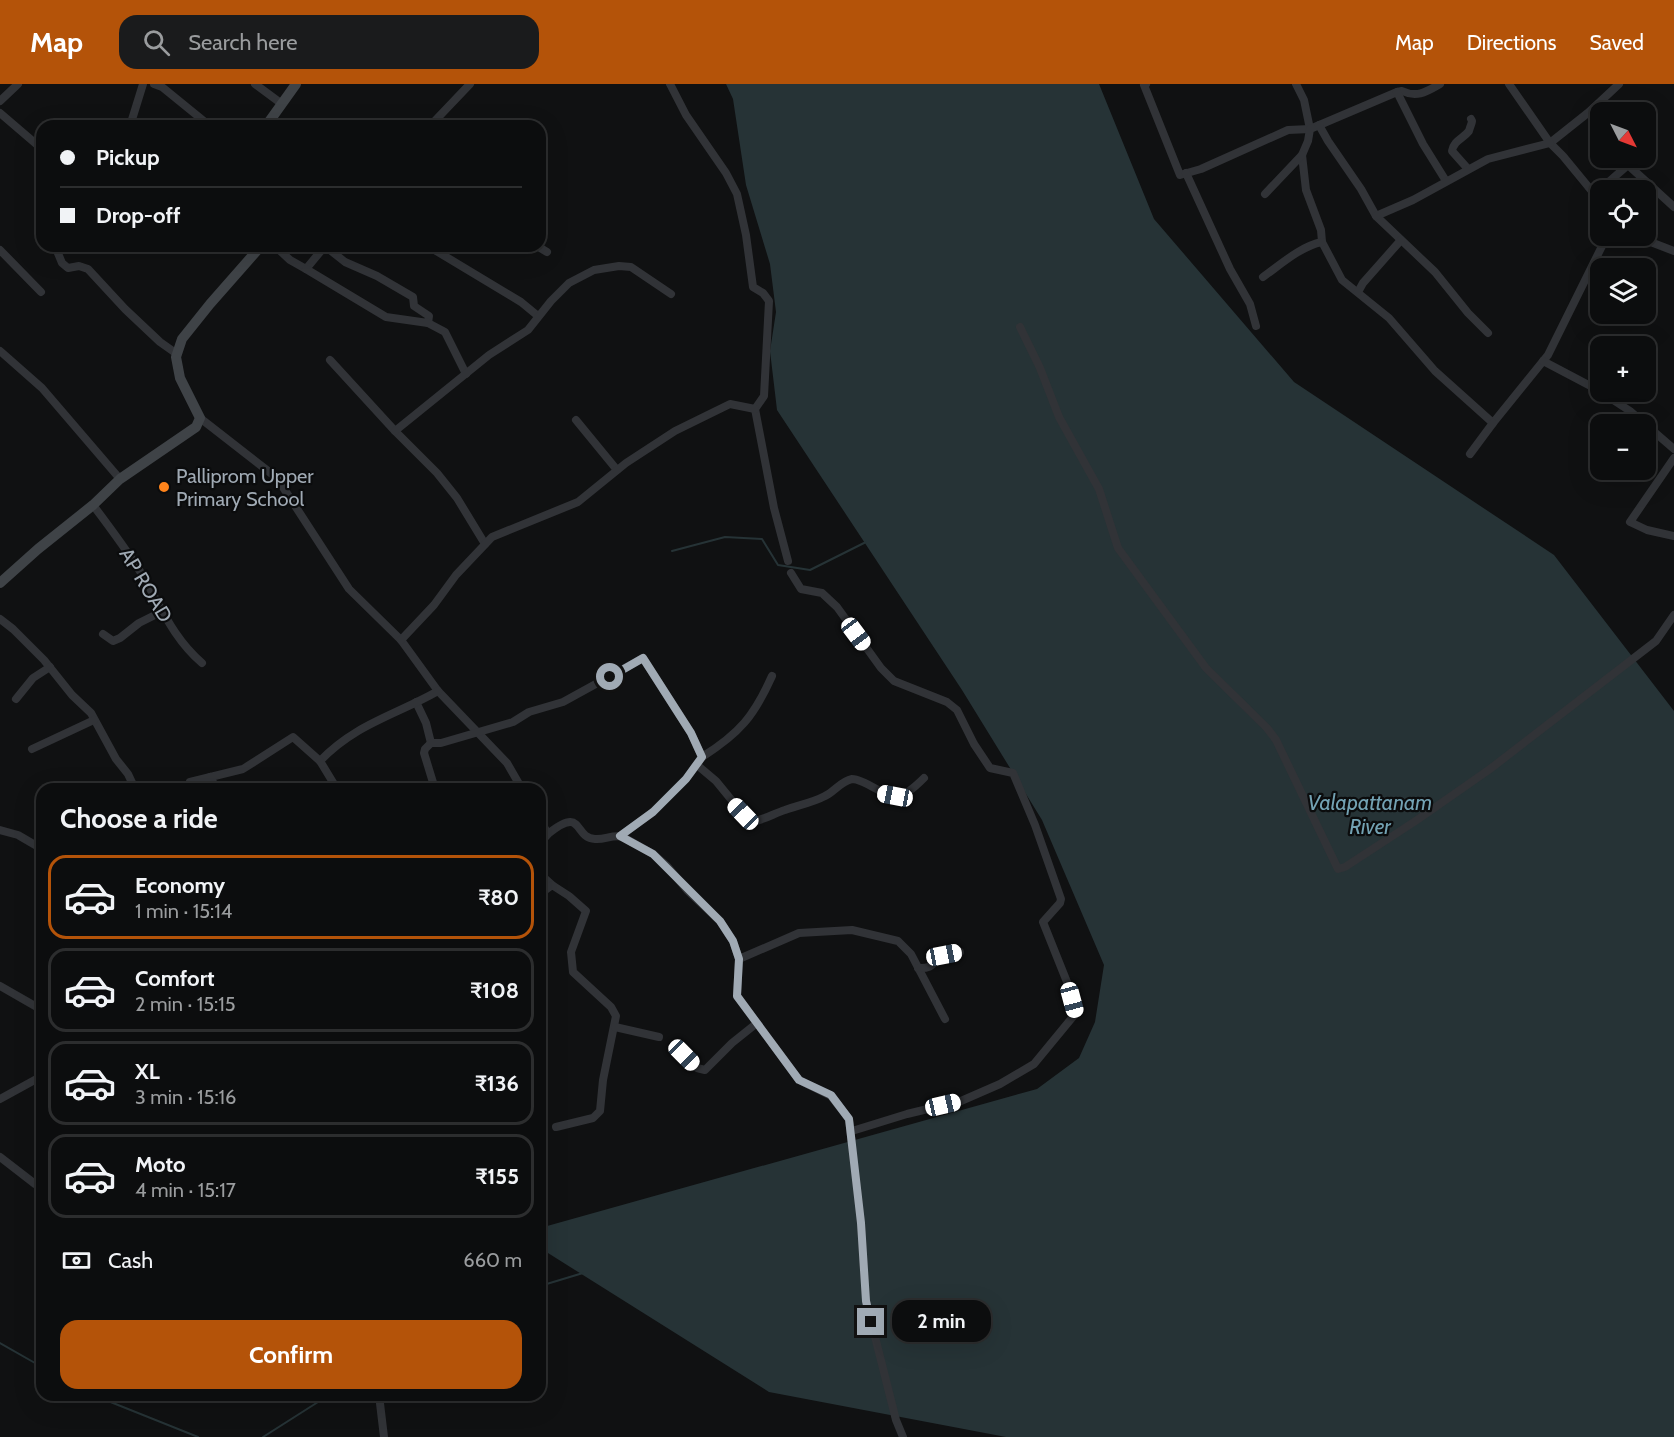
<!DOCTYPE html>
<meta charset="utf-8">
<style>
:root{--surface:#0c0d0e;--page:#1a1b1c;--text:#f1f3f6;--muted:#9a9c9e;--line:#2c2d2e;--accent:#b45309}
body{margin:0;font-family:Cabin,sans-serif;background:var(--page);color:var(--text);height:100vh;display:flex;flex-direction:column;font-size:22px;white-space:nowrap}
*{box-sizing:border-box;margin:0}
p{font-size:20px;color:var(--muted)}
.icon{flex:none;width:33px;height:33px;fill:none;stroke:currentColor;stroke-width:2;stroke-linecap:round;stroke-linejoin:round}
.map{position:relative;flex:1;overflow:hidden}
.side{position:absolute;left:36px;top:699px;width:510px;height:618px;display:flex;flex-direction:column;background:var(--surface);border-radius:18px;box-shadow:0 6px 24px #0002,0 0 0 2px var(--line)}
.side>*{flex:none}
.hud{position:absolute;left:36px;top:36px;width:510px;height:132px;border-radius:18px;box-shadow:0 6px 24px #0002,0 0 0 2px var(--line);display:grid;align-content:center;height:132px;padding:0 24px;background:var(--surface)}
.needle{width:39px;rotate:132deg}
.fabs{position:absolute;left:1590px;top:18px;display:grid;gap:12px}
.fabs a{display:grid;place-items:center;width:66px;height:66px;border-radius:12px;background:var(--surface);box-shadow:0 6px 24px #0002,0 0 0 2px var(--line);font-size:30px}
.end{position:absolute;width:27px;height:27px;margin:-14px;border:8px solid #a0aab4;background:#111;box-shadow:0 0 0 3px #111}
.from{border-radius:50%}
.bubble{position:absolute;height:42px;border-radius:18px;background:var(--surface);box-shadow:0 6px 24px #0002,0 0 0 2px var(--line);font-size:20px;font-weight:700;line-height:42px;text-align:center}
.car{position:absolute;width:18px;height:36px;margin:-18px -9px;border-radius:8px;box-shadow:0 0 4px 2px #0007;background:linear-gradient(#fff 24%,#345 0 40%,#fff 0 76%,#345 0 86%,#fff 0)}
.hud b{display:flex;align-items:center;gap:21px;height:57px;font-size:22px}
.hud b+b{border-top:2px solid var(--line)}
.hud i{width:15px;height:15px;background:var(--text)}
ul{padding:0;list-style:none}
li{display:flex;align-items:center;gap:18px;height:84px;margin:0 12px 9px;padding:0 12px;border:3px solid var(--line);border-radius:18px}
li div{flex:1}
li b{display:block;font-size:22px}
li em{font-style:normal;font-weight:700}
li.current{border-color:var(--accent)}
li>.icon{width:54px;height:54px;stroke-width:1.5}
h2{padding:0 24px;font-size:27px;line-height:72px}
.pay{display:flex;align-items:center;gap:15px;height:66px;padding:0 24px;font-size:22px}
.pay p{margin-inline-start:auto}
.button{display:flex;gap:12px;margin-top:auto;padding:12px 24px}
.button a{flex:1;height:69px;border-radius:18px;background:var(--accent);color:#fff;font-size:24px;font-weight:700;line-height:69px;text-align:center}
header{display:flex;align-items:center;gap:36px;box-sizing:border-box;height:84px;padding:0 30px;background:var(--accent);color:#fff}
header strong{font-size:28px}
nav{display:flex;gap:33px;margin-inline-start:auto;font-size:21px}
.search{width:420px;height:54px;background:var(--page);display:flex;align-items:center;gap:15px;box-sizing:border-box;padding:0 21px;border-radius:18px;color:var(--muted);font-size:22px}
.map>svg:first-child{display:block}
</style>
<header>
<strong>Map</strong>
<div class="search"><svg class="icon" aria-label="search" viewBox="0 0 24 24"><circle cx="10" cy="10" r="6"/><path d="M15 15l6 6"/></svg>Search here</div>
<nav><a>Map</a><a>Directions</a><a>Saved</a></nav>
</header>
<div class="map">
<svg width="1674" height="1353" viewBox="0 0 1674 1353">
<rect width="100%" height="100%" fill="#101112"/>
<!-- water -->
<polygon fill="#263336" points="726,0 1099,0 1154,135 1294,298 1554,471 1674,627 1674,1353 1006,1353 769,1308 540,1164 540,1144 1037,1005 1079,974 1095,938 1104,881 1042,736 962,606 777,326 770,267 776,228 770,180 746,101 733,15"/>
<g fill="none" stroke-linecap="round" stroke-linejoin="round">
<!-- stream -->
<g stroke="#263336" stroke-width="2">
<polyline points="672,467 725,453 762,455 778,481 810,486 866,458"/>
<polyline points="540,1202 583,1189"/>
<polyline points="0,1259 42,1283"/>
<polyline points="93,1311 198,1353"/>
<polyline points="263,1353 329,1311"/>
</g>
<!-- street -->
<g stroke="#313337" stroke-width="8">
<polyline points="154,0 162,3 210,42"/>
<polyline points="255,0 282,20"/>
<polyline points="670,0 686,31 726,89 737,110 746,151 753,203 763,209 769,217 764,312 755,325 774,424 788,477"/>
<polyline points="1146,0 1144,1 1180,91 1201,85 1288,46 1310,45 1304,16 1296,0"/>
<path d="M1440 0C1426 8 1417 14 1402 7L1397 8 1310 45 1308 57 1302 71 1306 106 1321 146 1322 158 1342 196 1389 234 1435 287 1493 339 1548 271 1607 152"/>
<polyline points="1397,8 1423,60 1446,97"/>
<polyline points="0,17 18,0"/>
<polyline points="0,29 42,65"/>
<polyline points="1319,41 1328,57 1361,105 1376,132 1435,188 1468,229 1488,249"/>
<polyline points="130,42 143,0"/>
<polyline points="430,42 470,0"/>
<path d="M1468 85 1452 67C1454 56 1463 55 1469 47 1469 46 1472 39 1472 37L1471 35"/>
<polyline points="1186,89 1230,185 1250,220 1256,242"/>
<polyline points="1265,110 1302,71"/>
<polyline points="1595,110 1628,81 1674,123"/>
<polyline points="1600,117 1563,72 1550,59 1589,28 1619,0"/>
<polyline points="1376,132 1413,116 1488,75 1550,59 1509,0"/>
<polyline points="1635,152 1674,167"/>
<polyline points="55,162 62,179 68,184 79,182 88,185 125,225 160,258 177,270"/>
<polyline points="275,162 290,176 306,185 325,162"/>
<polyline points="325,162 345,178 377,192 413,213 414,222 429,232 428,239"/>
<polyline points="428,162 521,218 538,232"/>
<polyline points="537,162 547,168"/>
<polyline points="0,166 41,208"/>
<polyline points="306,185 386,233 428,239 445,248 466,290"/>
<path d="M1263 193C1280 181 1301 162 1322 158"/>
<polyline points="1358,208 1363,199 1401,156"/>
<polyline points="1020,243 1040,284 1059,333 1099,405 1118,464 1206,584 1267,644 1276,656 1338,785 1345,783 1417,736 1490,685 1656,557 1674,531"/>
<polyline points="0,267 42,304 120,395"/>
<polyline points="330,276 395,347 437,389 457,414 485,460"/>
<polyline points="1543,277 1600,307"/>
<polyline points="1601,308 1630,327 1674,365"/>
<polyline points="200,334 277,394 349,505 401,556 438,607 507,679 522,705"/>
<polyline points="576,336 617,386"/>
<polyline points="395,347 489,271 528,246 551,217 569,199 594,186 619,182 631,183 671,210"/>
<polyline points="1470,370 1493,339"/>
<polyline points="1674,374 1630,438 1647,446 1674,452"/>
<path d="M93 421C110 444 130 470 144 494 162 525 174 555 202 579"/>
<polyline points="791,489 801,505 822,509 837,523 881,584 894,597 947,618 957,626 974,660 990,684 1013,689 1035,741 1061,815 1060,819 1043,838 1069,903 1076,929 1034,980 1000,1000 961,1017 907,1030 852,1047"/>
<polyline points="0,535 13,545 44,576 72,611 91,629 116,675 128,690 135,705"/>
<polyline points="103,550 113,557 120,554 139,539 161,528"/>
<polyline points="401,556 434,521 456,491 492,453 578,418 626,379 675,347 730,320 755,325"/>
<polyline points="16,615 33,594 50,583"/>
<polyline points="416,618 426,639 431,659"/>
<polyline points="32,665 94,636"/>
<path d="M702 673C740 649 754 632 772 592"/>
<path d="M320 677C355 640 396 631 438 607"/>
<path d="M697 681 716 697 743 730 755 737C766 735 775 729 785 726 798 721 812 719 825 712 834 708 841 697 852 695 857 695 860 697 865 699 894 714 898 720 924 694"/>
<polyline points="210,693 217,705"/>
<polyline points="190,698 243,685 293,653 320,677 337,705"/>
<polyline points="435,705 424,669 425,665 431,659 441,659 513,638 529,628 563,618 643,574 691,649 702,673 686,695 653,728 620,752"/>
<polyline points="540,736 548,750 540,759"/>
<polyline points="0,746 18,751 42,765"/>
<path d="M548 750C584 721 573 754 595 755 605 756 613 750 623 753L653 770 667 782 687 806 720 837 733 857 739 875 737 912 799 996 831 1012 849 1035 861 1139 866 1217 896 1336 903 1353"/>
<polyline points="540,790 552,801"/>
<polyline points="540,810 552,801 569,812 586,827 571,868 573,888 611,923 616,932 603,996 600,1027 593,1034 556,1043"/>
<polyline points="739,875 799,849 852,846 898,857 911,870 945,935"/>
<path d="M918 884C935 885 933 877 944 871 949 869 955 869 960 868"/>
<polyline points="0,902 42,926"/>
<polyline points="615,943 659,953"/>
<polyline points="684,971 697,984 705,986 732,959 757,939"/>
<polyline points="0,1015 42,992"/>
<polyline points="0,1073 35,1100 42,1104"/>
<polyline points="379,1311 384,1353"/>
</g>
<!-- secondary -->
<g stroke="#3f4347" stroke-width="10">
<polyline points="266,42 296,0"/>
<polyline points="0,499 38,465 93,421 120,395 196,343 200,334 180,294 176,273 182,255 210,220 261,162"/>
</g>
</g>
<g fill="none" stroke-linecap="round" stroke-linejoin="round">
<!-- route -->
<polyline stroke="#a0aab4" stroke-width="8" points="610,593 643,574 691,649 702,673 686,695 653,728 620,752 653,770 720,837 733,857 739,875 737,912 799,996 831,1011 849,1035 861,1139 866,1217 871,1238"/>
</g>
<!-- markers -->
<circle fill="#ff841b" stroke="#0b0c0d" stroke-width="2" cx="164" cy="403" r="6"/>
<g text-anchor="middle" stroke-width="4.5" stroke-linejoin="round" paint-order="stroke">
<!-- poi labels -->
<g font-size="20" fill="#a0aab4" stroke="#0b0c0d" text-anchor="start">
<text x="176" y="399">Palliprom Upper<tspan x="176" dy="23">Primary School</tspan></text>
</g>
<!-- street labels -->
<g font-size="20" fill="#a0aab4" stroke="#0b0c0d">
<text transform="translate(146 501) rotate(59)" y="7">AP ROAD</text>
</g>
<!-- water labels -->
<g font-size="21" font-style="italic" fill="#73a2b3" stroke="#0b0c0d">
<text x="1370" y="726">Valapattanam<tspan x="1370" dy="24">River</tspan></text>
</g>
</g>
</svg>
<div class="fabs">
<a><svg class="needle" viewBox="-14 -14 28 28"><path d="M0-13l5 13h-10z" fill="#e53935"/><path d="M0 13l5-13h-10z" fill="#9a9c9e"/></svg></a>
<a><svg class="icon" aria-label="locate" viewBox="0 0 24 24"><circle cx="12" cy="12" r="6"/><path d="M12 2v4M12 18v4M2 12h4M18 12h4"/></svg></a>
<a><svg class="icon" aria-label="layers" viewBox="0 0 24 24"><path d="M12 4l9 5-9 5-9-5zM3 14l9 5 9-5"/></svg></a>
<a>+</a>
<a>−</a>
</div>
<i class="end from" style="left:610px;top:593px"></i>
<i class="end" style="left:871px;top:1238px"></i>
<div class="bubble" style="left:892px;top:1216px;width:99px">2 min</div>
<i class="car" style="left:856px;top:550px;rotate:143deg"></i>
<i class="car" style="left:895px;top:712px;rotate:281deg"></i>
<i class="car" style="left:743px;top:730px;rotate:316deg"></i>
<i class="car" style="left:944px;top:871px;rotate:79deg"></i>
<i class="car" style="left:1072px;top:916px;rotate:165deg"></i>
<i class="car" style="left:684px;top:971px;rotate:135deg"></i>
<i class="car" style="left:943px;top:1021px;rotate:77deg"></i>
<div class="hud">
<b><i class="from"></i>Pickup</b>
<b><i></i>Drop-off</b>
</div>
<section class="side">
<h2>Choose a ride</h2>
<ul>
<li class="current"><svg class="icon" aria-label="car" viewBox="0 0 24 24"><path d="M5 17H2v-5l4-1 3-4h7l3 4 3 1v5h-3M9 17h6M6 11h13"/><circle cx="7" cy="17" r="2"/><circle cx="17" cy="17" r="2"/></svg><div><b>Economy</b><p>1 min · 15:14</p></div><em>₹80</em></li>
<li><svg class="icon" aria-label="car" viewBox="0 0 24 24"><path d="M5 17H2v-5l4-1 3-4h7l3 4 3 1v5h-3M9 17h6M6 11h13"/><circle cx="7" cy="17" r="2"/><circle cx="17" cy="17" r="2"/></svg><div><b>Comfort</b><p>2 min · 15:15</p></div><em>₹108</em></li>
<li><svg class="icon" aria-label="car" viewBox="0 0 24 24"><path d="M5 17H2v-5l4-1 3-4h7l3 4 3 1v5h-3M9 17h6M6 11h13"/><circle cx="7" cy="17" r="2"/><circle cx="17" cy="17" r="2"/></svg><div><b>XL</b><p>3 min · 15:16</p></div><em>₹136</em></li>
<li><svg class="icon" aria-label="car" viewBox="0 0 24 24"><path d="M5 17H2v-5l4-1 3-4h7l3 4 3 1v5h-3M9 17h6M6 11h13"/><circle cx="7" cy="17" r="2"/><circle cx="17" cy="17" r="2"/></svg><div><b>Moto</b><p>4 min · 15:17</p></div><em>₹155</em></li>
</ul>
<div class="pay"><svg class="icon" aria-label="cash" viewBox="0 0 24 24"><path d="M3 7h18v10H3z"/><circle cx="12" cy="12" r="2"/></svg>Cash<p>660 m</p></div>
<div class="button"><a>Confirm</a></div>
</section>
</div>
